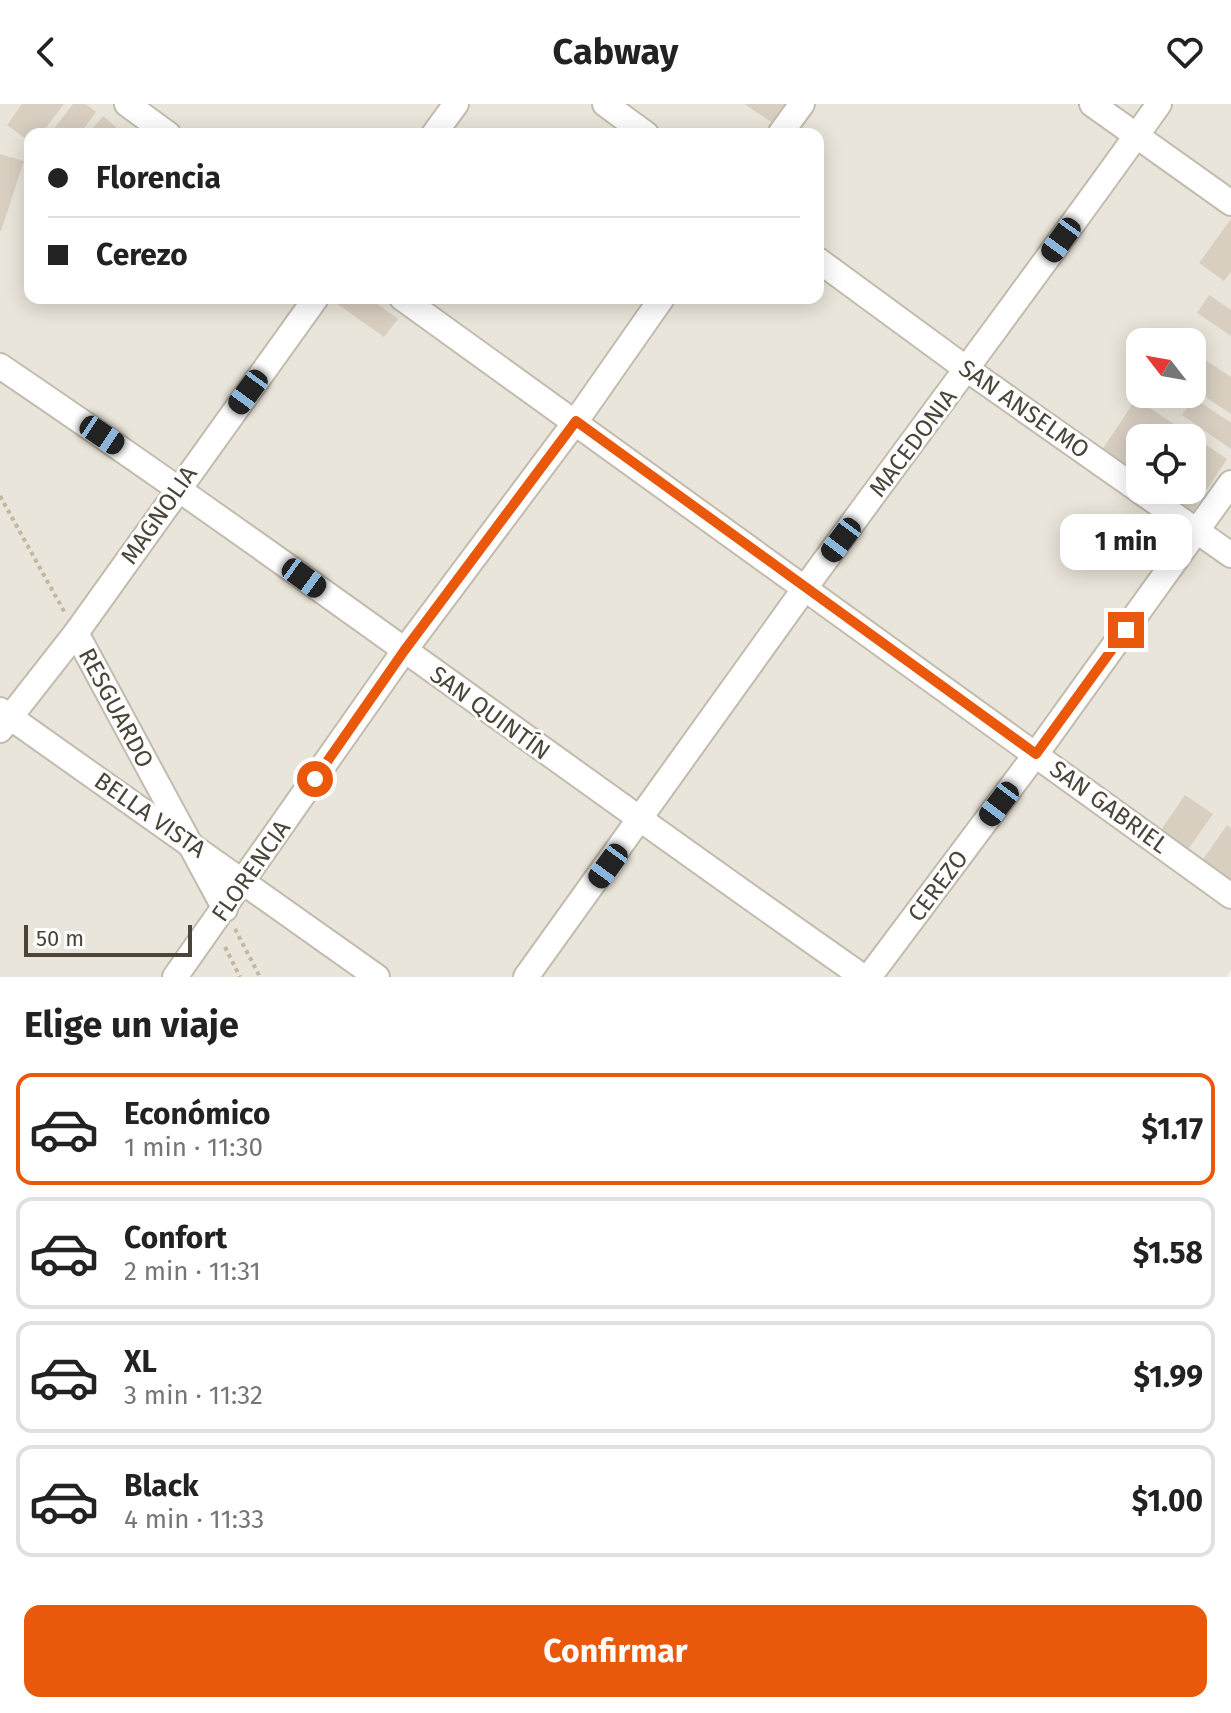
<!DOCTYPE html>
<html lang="es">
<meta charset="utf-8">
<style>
:root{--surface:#fff;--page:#f6f6f6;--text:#222;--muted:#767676;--line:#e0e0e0;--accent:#ea580c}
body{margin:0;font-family:"Fira Sans",sans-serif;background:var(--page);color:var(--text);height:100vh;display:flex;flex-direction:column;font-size:30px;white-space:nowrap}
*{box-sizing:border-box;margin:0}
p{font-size:26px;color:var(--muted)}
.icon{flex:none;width:44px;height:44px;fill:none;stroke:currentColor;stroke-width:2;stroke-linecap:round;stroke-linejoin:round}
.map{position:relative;height:873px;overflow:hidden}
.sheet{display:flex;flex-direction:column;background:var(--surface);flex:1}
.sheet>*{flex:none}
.guide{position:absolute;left:24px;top:24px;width:800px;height:176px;border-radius:16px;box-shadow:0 4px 20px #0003;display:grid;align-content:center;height:176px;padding:0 24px;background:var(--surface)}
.needle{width:52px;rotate:301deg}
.controls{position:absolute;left:1126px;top:224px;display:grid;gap:16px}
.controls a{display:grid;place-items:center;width:80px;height:80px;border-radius:16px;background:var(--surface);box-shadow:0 4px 20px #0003;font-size:40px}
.scale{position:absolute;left:24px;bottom:20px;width:168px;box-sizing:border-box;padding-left:8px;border:4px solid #4b4439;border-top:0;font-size:22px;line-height:28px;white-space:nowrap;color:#4b4439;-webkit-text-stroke:6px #fff;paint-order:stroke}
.end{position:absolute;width:36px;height:36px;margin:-18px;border:10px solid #ea580c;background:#fff;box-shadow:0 0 0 4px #fff}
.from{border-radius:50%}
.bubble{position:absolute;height:56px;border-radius:16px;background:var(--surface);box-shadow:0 4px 20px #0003;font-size:26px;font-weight:700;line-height:56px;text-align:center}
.car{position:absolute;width:24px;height:48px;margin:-24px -12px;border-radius:10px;box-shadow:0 0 6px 2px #0007;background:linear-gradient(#222 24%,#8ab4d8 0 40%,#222 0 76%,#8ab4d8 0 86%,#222 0)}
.guide b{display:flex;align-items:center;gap:28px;height:76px;font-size:30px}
.guide b+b{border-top:2px solid var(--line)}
.guide i{width:20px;height:20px;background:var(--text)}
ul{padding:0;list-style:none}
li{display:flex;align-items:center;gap:24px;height:112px;margin:0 16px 12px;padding:0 8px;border:4px solid var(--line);border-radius:16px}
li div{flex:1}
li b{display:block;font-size:30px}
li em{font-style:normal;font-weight:700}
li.on{border-color:var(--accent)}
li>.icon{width:72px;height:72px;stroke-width:1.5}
h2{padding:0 24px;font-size:36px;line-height:96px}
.action{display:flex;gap:16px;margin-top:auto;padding:16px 24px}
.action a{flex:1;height:92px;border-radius:16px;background:var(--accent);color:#fff;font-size:32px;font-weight:700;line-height:92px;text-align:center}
header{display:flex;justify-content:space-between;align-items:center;height:104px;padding:0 24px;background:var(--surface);font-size:36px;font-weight:700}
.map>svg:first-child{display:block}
</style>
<header><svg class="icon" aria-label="back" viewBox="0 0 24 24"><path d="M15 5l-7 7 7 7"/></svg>Cabway<svg class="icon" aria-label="heart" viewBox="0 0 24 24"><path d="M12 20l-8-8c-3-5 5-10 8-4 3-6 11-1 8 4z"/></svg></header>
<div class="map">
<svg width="1231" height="873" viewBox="0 0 1231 873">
<rect width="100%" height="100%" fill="#f6f3ec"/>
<!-- residential -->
<path fill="#eae5da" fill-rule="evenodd" d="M0 0H1231V866L1226 873H0ZM30 30H818V194H30ZM1140 238H1192V290H1140ZM1140 334H1192V386H1140Z"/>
<!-- building -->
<g fill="#d8cfc1">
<polygon points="22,0 64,0 41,30 30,30 30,38 7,21"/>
<polygon points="73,0 86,0 96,8 80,30 50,30"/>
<polygon points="744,0 786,0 773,19"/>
<polygon points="103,12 124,30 88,30"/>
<polygon points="0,50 24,57 1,127 0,127"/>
<polygon points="1231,115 1231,168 1224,177 1199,159"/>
<polygon points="1209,191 1231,206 1231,232 1197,209"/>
<polygon points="329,194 369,194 398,215 384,233"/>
<polygon points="1192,247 1231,273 1231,310 1192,284"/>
<polygon points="1194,294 1231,319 1231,345 1182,311"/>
<polygon points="1136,295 1227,355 1193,407 1162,386 1192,386 1192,334 1140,334 1140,372 1102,346"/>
<polygon points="1185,691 1213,710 1184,751 1157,732"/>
<polygon points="1227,721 1231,724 1231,777 1202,757"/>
</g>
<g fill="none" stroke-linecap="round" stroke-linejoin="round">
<!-- minor casing -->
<g stroke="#c2bbae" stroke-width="28">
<g id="minor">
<polyline points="127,0 168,30"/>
<polyline points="605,0 646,30"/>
<polyline points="1092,0 1231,99"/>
<polyline points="434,30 456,0"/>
<polyline points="780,30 802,0"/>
<polyline points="818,156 968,266 1231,451"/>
<polyline points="402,194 1231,792"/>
<path d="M0 262C292 460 574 671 863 873"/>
<polyline points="76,529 225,805"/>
<polyline points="0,606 377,873"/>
<polyline points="0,626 76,529 316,194"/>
<polyline points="175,873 404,547 576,317 662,194"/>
<path d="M526 873C620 744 711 613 805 484 923 322 1043 163 1159 0"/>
<polyline points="869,873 1036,650 1231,379"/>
</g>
</g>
<!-- path -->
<g stroke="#c4b79f" stroke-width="4" stroke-dasharray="4 4" stroke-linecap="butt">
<polyline points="0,392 65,509"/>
<polyline points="235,825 260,873"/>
<polyline points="225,843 240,873"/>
</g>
<!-- minor -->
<use href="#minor" stroke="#fff" stroke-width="24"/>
</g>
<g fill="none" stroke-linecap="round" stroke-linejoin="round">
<!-- route -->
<polyline stroke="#ea580c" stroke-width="10" points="315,675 404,547 576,317 1036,650 1126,526"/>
</g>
<g text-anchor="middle" stroke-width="6" stroke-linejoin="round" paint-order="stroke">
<!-- street labels -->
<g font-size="24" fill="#4b4439" stroke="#fff">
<text transform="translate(1024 305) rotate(35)" y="8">SAN ANSELMO</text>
<text transform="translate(913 339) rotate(-53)" y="8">MACEDONIA</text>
<text transform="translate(159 411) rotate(-55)" y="8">MAGNOLIA</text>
<text transform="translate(116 604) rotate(62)" y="8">RESGUARDO</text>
<text transform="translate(490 609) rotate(36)" y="8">SAN QUINTÍN</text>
<text transform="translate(1109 703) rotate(36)" y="8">SAN GABRIEL</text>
<text transform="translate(150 711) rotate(35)" y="8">BELLA VISTA</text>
<text transform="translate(251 767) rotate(-55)" y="8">FLORENCIA</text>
<text transform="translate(938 782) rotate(-53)" y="8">CEREZO</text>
</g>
</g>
</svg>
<div class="controls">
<a><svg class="needle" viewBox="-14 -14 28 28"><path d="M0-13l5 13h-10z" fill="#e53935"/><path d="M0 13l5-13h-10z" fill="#767676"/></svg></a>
<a><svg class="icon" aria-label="locate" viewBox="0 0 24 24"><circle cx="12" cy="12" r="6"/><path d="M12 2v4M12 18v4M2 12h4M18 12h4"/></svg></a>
</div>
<div class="scale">50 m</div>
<i class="end from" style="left:315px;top:675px"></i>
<i class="end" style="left:1126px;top:526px"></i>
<div class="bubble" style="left:1060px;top:410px;width:132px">1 min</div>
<i class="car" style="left:1061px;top:136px;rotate:216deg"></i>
<i class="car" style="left:248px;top:288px;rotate:216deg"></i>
<i class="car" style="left:102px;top:331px;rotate:124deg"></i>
<i class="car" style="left:841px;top:436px;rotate:217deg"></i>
<i class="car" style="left:304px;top:474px;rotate:126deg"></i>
<i class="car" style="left:999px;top:700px;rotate:217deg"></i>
<i class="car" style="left:608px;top:762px;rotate:216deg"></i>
<div class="guide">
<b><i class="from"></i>Florencia</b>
<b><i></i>Cerezo</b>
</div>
</div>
<section class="sheet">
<h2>Elige un viaje</h2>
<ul>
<li class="on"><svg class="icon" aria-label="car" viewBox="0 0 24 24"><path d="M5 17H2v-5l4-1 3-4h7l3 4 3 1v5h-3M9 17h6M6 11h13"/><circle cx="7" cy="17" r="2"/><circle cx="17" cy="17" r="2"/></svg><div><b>Económico</b><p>1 min · 11:30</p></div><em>$1.17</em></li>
<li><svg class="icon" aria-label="car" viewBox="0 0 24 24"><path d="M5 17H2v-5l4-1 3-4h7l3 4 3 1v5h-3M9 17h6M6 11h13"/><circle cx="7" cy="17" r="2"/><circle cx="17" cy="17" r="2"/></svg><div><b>Confort</b><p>2 min · 11:31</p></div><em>$1.58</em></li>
<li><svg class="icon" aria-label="car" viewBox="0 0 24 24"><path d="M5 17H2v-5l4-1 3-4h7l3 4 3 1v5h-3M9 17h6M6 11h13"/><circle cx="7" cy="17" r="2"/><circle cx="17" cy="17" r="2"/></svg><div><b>XL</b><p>3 min · 11:32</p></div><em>$1.99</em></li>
<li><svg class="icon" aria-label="car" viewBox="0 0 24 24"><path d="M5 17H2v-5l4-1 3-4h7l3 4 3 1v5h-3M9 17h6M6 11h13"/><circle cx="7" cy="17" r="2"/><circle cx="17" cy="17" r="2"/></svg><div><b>Black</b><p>4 min · 11:33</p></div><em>$1.00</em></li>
</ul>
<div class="action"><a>Confirmar</a></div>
</section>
